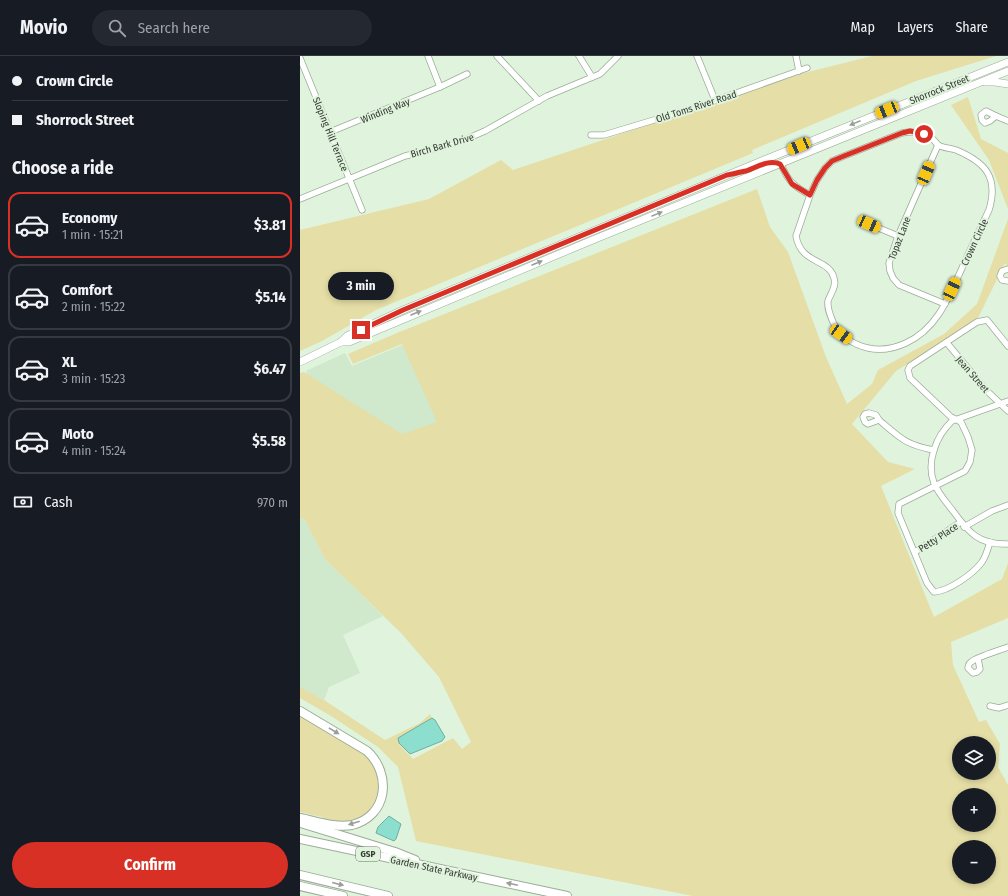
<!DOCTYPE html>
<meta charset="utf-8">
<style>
:root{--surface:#171b24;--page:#242831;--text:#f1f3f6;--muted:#9ea1a6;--line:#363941;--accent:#d93025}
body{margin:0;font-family:"Fira Sans Condensed",sans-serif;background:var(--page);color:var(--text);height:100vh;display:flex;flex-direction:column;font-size:15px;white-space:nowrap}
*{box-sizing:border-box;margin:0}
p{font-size:13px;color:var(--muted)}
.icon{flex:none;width:22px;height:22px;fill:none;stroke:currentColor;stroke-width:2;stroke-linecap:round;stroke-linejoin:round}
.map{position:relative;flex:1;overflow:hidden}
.panel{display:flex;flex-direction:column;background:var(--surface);width:300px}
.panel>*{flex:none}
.hud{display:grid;align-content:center;height:88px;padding:0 12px;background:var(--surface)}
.buttons{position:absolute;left:652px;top:680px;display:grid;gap:8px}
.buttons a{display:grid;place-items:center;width:44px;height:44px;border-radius:50%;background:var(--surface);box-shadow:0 2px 6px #0003;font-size:20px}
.end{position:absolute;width:18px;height:18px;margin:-9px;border:5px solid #d93025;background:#fff;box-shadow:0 0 0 2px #fff}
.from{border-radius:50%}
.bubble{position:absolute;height:28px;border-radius:14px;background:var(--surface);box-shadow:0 2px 6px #0003;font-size:13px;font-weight:700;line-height:28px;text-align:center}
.car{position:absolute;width:12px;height:24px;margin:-12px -6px;border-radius:5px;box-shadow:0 0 3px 1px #0007;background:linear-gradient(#f5c518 24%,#345 0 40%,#f5c518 0 76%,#345 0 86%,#f5c518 0)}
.hud b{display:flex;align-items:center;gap:14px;height:38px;font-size:15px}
.hud b+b{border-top:1px solid var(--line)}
.hud i{width:10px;height:10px;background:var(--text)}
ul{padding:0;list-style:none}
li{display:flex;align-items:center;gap:12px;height:66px;margin:0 8px 6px;padding:0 4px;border:2px solid var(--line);border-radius:12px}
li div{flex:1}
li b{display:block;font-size:15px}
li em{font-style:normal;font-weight:700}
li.on{border-color:var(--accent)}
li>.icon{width:36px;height:36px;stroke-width:1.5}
h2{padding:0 12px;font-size:18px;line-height:48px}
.pay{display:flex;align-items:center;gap:10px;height:44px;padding:0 12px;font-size:15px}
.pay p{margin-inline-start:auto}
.cta{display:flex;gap:8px;margin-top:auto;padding:8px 12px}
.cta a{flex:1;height:46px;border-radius:24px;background:var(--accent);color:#fff;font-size:16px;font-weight:700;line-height:46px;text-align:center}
header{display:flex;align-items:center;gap:24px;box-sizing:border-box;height:56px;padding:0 20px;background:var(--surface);border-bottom:1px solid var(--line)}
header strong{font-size:19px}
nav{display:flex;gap:22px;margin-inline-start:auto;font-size:14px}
.search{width:280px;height:36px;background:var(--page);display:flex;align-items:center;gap:10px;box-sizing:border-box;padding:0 14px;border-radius:22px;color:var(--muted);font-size:15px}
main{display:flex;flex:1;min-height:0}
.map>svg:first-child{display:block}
</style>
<header>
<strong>Movio</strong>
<div class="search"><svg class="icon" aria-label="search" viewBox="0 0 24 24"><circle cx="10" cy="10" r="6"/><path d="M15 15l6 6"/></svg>Search here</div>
<nav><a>Map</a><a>Layers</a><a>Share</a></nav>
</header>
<main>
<section class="panel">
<div class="hud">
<b><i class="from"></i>Crown Circle</b>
<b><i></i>Shorrock Street</b>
</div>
<h2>Choose a ride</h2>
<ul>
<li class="on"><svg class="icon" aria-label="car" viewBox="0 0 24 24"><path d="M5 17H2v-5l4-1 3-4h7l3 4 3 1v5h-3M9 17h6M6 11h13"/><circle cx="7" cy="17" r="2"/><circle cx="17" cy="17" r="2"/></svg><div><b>Economy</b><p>1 min · 15:21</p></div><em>$3.81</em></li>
<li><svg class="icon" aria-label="car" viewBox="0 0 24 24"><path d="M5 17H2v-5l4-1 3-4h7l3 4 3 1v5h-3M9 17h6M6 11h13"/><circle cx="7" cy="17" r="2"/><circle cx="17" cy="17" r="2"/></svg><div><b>Comfort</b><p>2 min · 15:22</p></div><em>$5.14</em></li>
<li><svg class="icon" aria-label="car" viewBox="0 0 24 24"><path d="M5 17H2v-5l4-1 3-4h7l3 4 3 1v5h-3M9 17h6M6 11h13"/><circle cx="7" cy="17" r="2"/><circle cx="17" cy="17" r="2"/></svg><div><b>XL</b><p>3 min · 15:23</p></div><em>$6.47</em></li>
<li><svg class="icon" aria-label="car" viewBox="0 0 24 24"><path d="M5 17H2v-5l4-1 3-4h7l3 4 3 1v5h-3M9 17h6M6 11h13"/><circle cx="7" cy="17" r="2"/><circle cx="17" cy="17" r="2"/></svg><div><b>Moto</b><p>4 min · 15:24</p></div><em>$5.58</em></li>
</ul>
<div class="pay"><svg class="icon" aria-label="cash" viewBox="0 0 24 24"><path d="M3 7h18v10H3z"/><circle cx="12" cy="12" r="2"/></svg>Cash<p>970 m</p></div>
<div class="cta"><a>Confirm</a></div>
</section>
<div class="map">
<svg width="708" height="840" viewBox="0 0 708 840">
<rect width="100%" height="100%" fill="#e0f3dd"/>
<!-- built -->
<g fill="#d0e8cc">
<polygon points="105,288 141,368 104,383 14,331 6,315 45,297 52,310"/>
<polygon points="0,462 5,464 25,503 83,560 43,579 60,617 29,631 24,644 0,631"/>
</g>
<!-- green -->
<g fill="#e5dea6" fill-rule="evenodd">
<polygon points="572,0 696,0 616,25 452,94 453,97 76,254 22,285 0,295 0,174 129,143 201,104 213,114 504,17"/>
<polygon points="668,41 681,83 708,97 708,153 689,104 651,49"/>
<path d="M457 133 470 171 488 196 526 301 547 348 572 328 578 314 644 278 677 248 708 163V211L705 207 676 266 596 315 552 368 588 406 615 413 581 430 634 561 702 523 708 507V562L651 586 653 609 679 666 686 664 700 688 698 711 708 729V840H393L116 785 98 711 78 691 31 660 0 642V631L24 644 85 684 120 667 130 658 132 662 99 688 113 703 153 682 162 693 171 686 139 621 101 577 25 503 5 464 0 462V317L4 316 102 378 137 366 102 288 53 308 48 298 97 277ZM659 687H689V717H659ZM659 739H689V769H659ZM659 791H689V821H659Z"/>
<polygon points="0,657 70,701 81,722 79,741 70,756 54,765 42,767 26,764 22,761 0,756"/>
</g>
<!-- water -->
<g fill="#8cdecf" stroke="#72ada0">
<polygon points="132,662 135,664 145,681 142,685 110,698 99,687 98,682"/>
<polygon points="89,760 101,768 96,783 94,785 76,777 78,771"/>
</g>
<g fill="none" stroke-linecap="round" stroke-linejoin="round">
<!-- minor casing -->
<g stroke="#9bad98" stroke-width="7">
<g id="minor">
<polyline points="128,0 140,31"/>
<polyline points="197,0 239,45"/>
<polyline points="279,0 292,21"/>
<polyline points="397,0 415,44"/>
<polyline points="496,0 499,15"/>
<polyline points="0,2 62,154"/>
<polygon points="686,55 696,60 690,65 685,67 682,64 681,59"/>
<polyline points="696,60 708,65"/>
<polyline points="30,76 140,31 167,18"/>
<polyline points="291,79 304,79 397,51 507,12"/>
<polyline points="638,89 598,180 589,207 590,215 593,222 599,229 645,248"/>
<path d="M481 108C488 125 493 130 510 139L496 180C501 209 529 202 534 222 537 231 530 238 528 245 527 252 530 259 533 266 538 279 554 289 568 292 581 295 593 293 606 287 637 273 649 241 662 212 671 192 680 173 689 154 699 121 685 106 656 94 650 92 643 92 638 89 635 86 633 82 629 80 621 76 610 75 602 77L544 100 532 105 525 112 517 124 510 139"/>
<polyline points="0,143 105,100 145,90 164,84 185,75 247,40 300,18 318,0"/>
<polyline points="569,168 598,180"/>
<polyline points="708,213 702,215 700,220 702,224 708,225"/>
<polyline points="647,287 686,334 708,355"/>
<path d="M708 345 652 365C636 380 626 406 634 427 638 437 646 446 653 455 669 477 679 489 708 488"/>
<polygon points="569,357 576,359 579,364 568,368 565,366 563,361 565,358"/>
<path d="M579 364C600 382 606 389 634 394"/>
<polyline points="664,471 692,455 708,449"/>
<path d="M690 486C688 493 686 500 682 506 673 518 649 535 634 536L627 527 598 457 599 448 665 415 670 406 672 394 668 381 661 366 651 361 610 322 608 314 610 310 677 266 687 264 708 290"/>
<polyline points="615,496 661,466"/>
<path d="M678 603 680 613 677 616 673 617 668 612C669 609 668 608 671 606 679 600 698 595 708 591"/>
<polyline points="690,650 699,652 708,649"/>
</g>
</g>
<!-- major casing -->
<g stroke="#9bad98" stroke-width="8">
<g id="major">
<polyline points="685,26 695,26 708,28"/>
<polyline points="41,286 49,286 295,183 708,15"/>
<polyline points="0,306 41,286 47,280 103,254 464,104 708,6"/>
</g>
</g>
<!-- highway casing -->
<g stroke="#9bad98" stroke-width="10">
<g id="highway">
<path d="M0 655 67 695C92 718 88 760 52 769 35 772 16 765 0 762"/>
<polyline points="1,767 95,796 115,804"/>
<polyline points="0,783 267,840"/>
<polyline points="0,819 88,840"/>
<polyline points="0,830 43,840"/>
</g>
</g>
<!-- minor -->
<use href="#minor" stroke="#fff" stroke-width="5.5"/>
<!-- major -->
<use href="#major" stroke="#fff" stroke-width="7"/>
<!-- highway -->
<use href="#highway" stroke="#fff" stroke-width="8"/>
</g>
<!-- one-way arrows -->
<defs><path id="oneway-solid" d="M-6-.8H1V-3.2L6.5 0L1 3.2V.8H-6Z"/></defs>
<g fill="#9a9d98">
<use href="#oneway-solid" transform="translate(555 67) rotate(158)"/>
<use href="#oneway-solid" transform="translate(357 158) rotate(-22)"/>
<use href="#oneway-solid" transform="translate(237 207) rotate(-23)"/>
<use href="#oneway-solid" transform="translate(116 257) rotate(-23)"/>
<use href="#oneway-solid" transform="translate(34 675) rotate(31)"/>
<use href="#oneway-solid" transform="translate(54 767) rotate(163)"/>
<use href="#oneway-solid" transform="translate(38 828) rotate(14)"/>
<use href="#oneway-solid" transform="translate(212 828) rotate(-168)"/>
</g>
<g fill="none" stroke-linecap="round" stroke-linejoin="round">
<!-- route -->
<path stroke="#d93025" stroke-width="5" d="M61 274 103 254 427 119C433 118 440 116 446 115 457 111 469 103 480 108L492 128 510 139 517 124 525 112 532 105 544 100 602 77 610 75 624 78"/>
</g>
<g text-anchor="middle" stroke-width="4" stroke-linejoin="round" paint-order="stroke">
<!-- shield labels -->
<rect fill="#e0f3dd" stroke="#687265" stroke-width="1" x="56" y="791" width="24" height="14" rx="3"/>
<g font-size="9" font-weight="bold" fill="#343b32">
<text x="68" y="801">GSP</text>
</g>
<!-- street labels -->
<g font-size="10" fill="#343b32" stroke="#e0f3dd">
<text transform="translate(639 33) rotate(-22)" y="4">Shorrock Street</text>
<text transform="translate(396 50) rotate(-18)" y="4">Old Toms River Road</text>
<text transform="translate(85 54) rotate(-22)" y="4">Winding Way</text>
<text transform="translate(31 78) rotate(68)" y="4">Sloping Hill Terrace</text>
<text transform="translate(142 89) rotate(-16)" y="4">Birch Bark Drive</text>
<text transform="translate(599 182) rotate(-69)" y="4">Topaz Lane</text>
<text transform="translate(674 186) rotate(-65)" y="4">Crown Circle</text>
<text transform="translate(673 318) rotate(49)" y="4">Jean Street</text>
<text transform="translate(638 481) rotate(-33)" y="4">Petty Place</text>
<text transform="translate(134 812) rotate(12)" y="4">Garden State Parkway</text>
</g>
</g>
</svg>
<div class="buttons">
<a><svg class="icon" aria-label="layers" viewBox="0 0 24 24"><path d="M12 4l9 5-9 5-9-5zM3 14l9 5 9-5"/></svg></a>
<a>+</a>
<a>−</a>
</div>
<i class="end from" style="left:624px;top:78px"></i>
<i class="end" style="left:61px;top:274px"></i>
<div class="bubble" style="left:28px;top:216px;width:66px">3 min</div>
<i class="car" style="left:587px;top:54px;rotate:248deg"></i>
<i class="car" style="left:499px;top:90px;rotate:247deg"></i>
<i class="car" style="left:626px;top:117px;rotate:23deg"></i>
<i class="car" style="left:569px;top:168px;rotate:114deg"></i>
<i class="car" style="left:652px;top:233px;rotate:25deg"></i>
<i class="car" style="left:541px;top:278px;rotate:125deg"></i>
</div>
</main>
